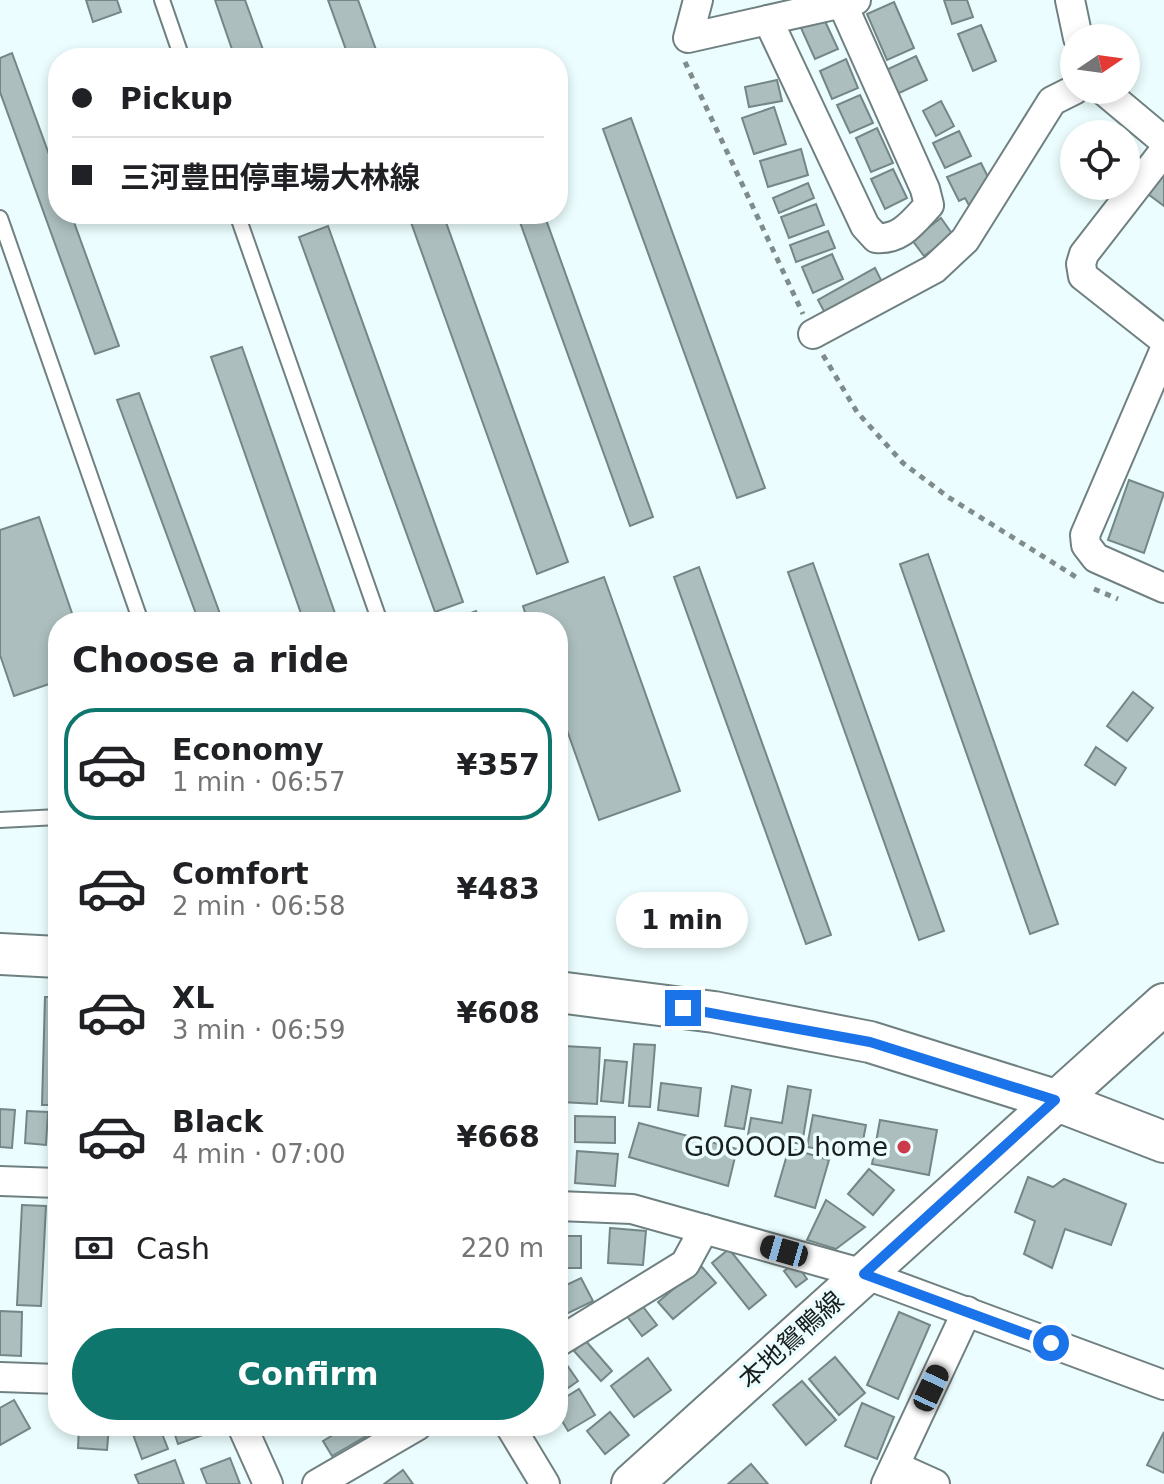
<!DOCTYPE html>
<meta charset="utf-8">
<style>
:root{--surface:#fff;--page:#f6f6f6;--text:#202124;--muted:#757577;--line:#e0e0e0;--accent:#0f766e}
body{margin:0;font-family:"DejaVu Sans","Noto Sans JP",sans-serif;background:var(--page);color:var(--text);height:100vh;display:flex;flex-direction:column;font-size:30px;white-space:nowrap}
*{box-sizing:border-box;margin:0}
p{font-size:26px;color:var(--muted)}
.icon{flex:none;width:44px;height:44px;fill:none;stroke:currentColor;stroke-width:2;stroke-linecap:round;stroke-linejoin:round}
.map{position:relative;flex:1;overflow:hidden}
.details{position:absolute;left:48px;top:612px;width:520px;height:824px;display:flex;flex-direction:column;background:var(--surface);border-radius:32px;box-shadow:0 4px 12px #0003}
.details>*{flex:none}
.banner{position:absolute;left:48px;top:48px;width:520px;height:176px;border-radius:32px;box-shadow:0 4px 12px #0003;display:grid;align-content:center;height:176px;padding:0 24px;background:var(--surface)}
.needle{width:52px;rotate:77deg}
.buttons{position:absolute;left:1060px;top:24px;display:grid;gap:16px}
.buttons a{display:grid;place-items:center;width:80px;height:80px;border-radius:50%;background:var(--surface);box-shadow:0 4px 12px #0003;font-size:40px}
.end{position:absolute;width:36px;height:36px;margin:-18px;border:10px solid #1a73e8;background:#fff;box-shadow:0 0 0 4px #fff}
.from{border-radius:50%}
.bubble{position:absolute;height:56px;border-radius:28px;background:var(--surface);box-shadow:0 4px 12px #0003;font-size:26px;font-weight:800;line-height:56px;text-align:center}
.car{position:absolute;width:24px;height:48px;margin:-24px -12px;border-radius:10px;box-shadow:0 0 6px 2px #0007;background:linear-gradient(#222 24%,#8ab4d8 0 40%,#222 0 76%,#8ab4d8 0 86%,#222 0)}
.banner b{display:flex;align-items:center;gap:28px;height:76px;font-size:30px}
.banner b+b{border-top:2px solid var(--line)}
.banner i{width:20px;height:20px;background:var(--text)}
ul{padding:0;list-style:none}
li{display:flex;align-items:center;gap:24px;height:112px;margin:0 16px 12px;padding:0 8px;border:4px solid transparent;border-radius:32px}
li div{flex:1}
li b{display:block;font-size:30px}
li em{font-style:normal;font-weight:800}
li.selected{border-color:var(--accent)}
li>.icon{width:72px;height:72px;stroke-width:1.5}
h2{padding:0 24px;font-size:36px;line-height:96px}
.pay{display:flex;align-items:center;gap:20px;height:88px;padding:0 24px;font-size:30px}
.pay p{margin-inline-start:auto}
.button{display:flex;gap:16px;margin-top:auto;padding:16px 24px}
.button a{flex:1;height:92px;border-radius:48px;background:var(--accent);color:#fff;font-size:32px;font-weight:800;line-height:92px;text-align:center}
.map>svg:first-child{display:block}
</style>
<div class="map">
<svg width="1164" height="1484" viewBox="0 0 1164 1484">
<rect width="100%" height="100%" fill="#ebfdfe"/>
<!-- building -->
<g fill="#acbebe" stroke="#758686" stroke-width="2">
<polygon points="86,0 117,0 121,12 93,22"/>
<polygon points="215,0 245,0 266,58 235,58"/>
<polygon points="328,0 358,0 379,58 349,58"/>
<polygon points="944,0 967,0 973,17 952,24"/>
<polygon points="894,2 914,48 887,60 867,14"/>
<polygon points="823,17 838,49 815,59 801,28"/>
<polygon points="981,25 996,61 973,71 958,34"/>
<polygon points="12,53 58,179 58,214 71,214 119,346 95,354 0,92 0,58"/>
<polygon points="916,56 927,80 895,95 884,71"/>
<polygon points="846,59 858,88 832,99 820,71"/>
<polygon points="777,80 782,101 749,107 745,87"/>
<polygon points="860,95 873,123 850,133 837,105"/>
<polygon points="941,101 954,126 936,136 923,111"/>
<polygon points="774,107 786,144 754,154 742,118"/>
<polygon points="631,118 765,488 737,498 603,129"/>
<polygon points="877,128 893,163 871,172 856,138"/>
<polygon points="959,131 971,156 945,168 933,143"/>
<polygon points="801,149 808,175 768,187 760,161"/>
<polygon points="981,163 989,179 970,207 965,198 959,201 947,177"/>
<polygon points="893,169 907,198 885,209 871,179"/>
<polygon points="1164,174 1164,206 1148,194"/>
<polygon points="808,183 814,198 779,213 773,198"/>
<polygon points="816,204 824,225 789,238 781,217"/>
<polygon points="134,214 161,214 137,223"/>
<polygon points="408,214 443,214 568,562 537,574"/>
<polygon points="517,214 544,214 653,517 630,526"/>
<polygon points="941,218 953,235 924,256 912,240"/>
<polygon points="328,226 463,602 435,612 299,237"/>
<polygon points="828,231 835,248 796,262 790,245"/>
<polygon points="832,254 843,279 813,293 802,267"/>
<polygon points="875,268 884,286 827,317 818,300"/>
<polygon points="242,347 338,622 304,622 211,357"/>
<polygon points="139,393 223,622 199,622 117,400"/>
<polygon points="1129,480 1164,493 1144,553 1108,540"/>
<polygon points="39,517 75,622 58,622 58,681 14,696 0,655 0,530"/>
<polygon points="928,554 1058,924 1030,934 900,564"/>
<polygon points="813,563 944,931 919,940 788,572"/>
<polygon points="699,567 831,935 806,944 674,577"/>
<polygon points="604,577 680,791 599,820 558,705 558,622 528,622 523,606"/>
<polygon points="476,611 480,622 447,622"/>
<polygon points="1133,692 1153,708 1127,741 1107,726"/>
<polygon points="1096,747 1126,768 1115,785 1085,765"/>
<polygon points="45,997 58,997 58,1105 42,1105"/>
<polygon points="634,1044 655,1045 650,1107 629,1106"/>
<polygon points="563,1046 600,1048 597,1104 561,1102"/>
<polygon points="605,1060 627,1062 623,1103 601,1101"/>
<polygon points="661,1083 701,1088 698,1116 658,1110"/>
<polygon points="732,1086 751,1090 744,1129 725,1126"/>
<polygon points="788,1086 811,1090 802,1144 748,1135 751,1118 782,1123"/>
<polygon points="0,1109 15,1110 12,1148 0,1147"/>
<polygon points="27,1111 48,1112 46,1145 25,1143"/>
<polygon points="813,1115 866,1125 860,1156 807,1147"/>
<polygon points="575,1116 615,1117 615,1143 575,1142"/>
<polygon points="880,1120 937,1130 929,1175 872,1164"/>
<polygon points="639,1123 737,1149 728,1186 629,1157"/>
<polygon points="789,1148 829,1160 815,1208 775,1196"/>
<polygon points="577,1151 618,1154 615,1186 575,1183"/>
<polygon points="869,1169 894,1190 873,1215 848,1194"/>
<polygon points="1028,1177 1053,1187 1064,1179 1126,1204 1111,1245 1065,1229 1052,1268 1024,1254 1035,1221 1015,1212"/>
<polygon points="826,1200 865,1227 836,1249 807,1240"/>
<polygon points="22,1205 46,1206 41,1306 17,1305"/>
<polygon points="54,1207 58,1207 58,1299 50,1299"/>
<polygon points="610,1228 646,1231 643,1265 608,1263"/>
<rect x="558" y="1236" width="23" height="32"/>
<polygon points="729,1249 766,1295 749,1309 712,1263"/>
<polygon points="796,1263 807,1279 796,1287 784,1271"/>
<polygon points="701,1266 716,1283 673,1319 658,1302"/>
<polygon points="581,1278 593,1301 558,1318 558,1289"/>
<polygon points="641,1304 657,1325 642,1336 626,1315"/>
<polygon points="0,1311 22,1312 21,1356 0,1355"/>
<polygon points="899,1312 930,1325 898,1399 867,1385"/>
<polygon points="54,1315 58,1316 58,1358 52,1358"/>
<polygon points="585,1340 612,1371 601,1381 574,1351"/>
<polygon points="558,1352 578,1381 558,1395"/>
<polygon points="835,1357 865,1393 839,1415 809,1379"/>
<polygon points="648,1358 671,1390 634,1417 611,1386"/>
<polygon points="802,1381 836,1420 806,1445 773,1405"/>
<polygon points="579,1389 595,1415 568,1431 558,1414 558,1402"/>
<polygon points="14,1400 30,1428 0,1445 0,1408"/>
<polygon points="862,1403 894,1417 877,1459 845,1446"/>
<polygon points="610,1412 629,1435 605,1454 587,1431"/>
<polygon points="79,1426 109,1426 107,1450 78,1448"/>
<polygon points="130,1426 159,1426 168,1449 142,1459"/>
<polygon points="172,1426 212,1426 214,1431 178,1444"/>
<polygon points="348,1426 372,1426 375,1431 332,1456 323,1441"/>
<polygon points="1164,1432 1164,1473 1147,1465"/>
<polygon points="230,1458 240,1484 207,1484 201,1469"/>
<polygon points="175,1460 184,1484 139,1484 135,1475"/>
<polygon points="751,1464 768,1484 728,1484"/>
<polygon points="403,1470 413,1484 384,1484"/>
</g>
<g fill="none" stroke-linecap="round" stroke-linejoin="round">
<!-- lane casing -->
<g stroke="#708081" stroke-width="18">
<g id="lane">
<polyline points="162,0 182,58"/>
<polyline points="237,214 380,622"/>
<polyline points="0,218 141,622"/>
<polyline points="0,820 58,817"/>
</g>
</g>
<!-- street casing -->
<g stroke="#708081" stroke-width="32">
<g id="street">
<polyline points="698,0 688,38 856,0"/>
<polyline points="1070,0 1078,38"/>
<path d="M768 20 865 226 876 238C901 240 913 222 929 205L925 189 842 3"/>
<polyline points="1103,90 1164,141"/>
<polyline points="1164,151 1084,254 1081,264 1083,276 1164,340"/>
<polyline points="813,334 934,269 965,240 1052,101 1074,90"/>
<polyline points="1164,351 1085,535 1086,545 1096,558 1164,588"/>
<polyline points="0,1181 58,1183"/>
<polyline points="558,1206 632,1209 864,1274 1164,1385"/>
<polyline points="558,1342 685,1264 704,1229"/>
<polyline points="0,1377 58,1379"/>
<polyline points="242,1426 268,1484"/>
<polyline points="510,1426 545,1484"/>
<polyline points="895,1466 935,1484"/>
<polyline points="317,1484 417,1426"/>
<polyline points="886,1484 967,1311"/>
</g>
</g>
<!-- secondary casing -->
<g stroke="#708081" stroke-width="44">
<g id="secondary">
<polyline points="0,954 58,957"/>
<polyline points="558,992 714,1012 870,1042 1055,1100 1164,1142"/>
<polyline points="632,1484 1164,1004"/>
</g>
</g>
<!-- path -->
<g stroke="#808c8c" stroke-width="5" stroke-dasharray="6 6" stroke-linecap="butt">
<polyline points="685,62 803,314"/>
<polyline points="823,355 857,412 903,463 948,497 1076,577"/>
<polyline points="1094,589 1118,599"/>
</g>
<!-- lane -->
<use href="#lane" stroke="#fff" stroke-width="14"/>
<!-- street -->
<use href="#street" stroke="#fff" stroke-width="28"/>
<!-- secondary -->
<use href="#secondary" stroke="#fff" stroke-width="40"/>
</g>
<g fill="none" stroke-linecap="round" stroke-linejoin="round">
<!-- route -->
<polyline stroke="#1a73e8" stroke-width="10" points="683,1008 870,1042 1055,1100 864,1274 1051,1343"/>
</g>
<!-- markers -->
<circle fill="#cb3b4c" stroke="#ebfdfe" stroke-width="3" cx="904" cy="1147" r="8"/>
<g text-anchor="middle" stroke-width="7" stroke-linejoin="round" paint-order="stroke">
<!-- poi labels -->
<g font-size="26" fill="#191f1f" stroke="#ebfdfe" text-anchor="end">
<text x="888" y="1156">GOOOOD home</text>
</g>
<!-- street labels -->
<g font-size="26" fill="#191f1f" stroke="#ebfdfe">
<text transform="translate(791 1340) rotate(-42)" y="9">本地鴛鴨線</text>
</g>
</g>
</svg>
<div class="buttons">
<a><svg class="needle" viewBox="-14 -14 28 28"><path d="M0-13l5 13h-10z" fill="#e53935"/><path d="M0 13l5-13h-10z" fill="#757577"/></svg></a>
<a><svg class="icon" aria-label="locate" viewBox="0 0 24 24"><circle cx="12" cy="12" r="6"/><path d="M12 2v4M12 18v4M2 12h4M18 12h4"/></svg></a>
</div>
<i class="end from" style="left:1051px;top:1343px"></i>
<i class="end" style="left:683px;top:1008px"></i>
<div class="bubble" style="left:616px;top:892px;width:132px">1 min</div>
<i class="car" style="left:784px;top:1251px;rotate:286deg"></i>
<i class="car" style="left:931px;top:1388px;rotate:25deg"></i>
<div class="banner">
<b><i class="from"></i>Pickup</b>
<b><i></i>三河豊田停車場大林線</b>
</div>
<section class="details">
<h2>Choose a ride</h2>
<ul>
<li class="selected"><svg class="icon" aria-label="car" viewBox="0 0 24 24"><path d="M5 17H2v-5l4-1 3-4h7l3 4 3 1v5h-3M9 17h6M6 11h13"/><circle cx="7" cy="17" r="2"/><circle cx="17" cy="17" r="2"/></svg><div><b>Economy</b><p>1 min · 06:57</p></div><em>¥357</em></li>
<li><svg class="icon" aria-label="car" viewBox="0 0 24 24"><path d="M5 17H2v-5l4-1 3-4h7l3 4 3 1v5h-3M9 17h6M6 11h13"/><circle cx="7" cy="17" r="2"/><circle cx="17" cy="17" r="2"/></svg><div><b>Comfort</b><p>2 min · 06:58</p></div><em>¥483</em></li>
<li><svg class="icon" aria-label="car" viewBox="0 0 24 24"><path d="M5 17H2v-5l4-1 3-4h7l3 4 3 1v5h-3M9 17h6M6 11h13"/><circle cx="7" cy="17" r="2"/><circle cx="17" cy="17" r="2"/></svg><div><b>XL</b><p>3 min · 06:59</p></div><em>¥608</em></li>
<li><svg class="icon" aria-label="car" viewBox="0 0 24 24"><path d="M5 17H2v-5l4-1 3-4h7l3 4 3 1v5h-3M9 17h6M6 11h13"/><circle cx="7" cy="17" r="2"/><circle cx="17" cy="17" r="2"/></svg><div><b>Black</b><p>4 min · 07:00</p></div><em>¥668</em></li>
</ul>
<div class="pay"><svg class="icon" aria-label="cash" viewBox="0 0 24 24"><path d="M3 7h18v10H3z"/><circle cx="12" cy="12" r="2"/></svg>Cash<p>220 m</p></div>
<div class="button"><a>Confirm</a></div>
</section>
</div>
